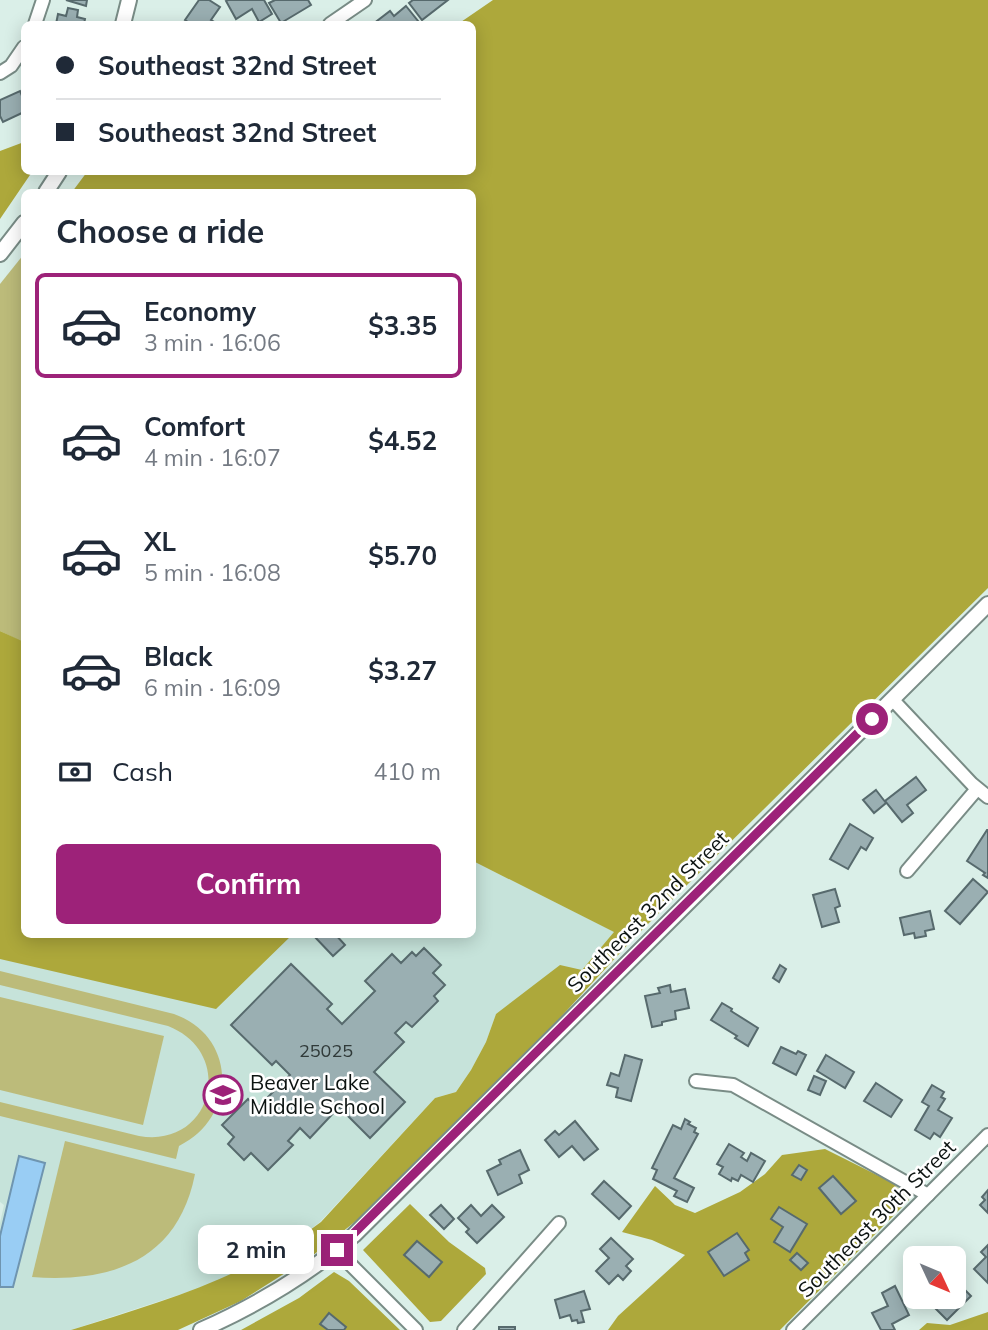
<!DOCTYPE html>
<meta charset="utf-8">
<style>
:root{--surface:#fff;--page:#f6f6f7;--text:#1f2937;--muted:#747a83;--line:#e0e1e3;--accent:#9d2279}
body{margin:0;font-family:Mulish,sans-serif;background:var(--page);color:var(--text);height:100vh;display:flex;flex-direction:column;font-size:26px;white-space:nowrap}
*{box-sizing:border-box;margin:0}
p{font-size:23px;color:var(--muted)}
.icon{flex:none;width:38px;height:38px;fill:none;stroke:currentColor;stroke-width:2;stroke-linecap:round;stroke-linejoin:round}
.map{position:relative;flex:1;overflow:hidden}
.panel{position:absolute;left:21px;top:189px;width:455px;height:749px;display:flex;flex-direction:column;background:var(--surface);border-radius:10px;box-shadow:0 4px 18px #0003}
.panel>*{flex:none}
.hud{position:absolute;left:21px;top:21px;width:455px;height:154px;border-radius:10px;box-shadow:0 4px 18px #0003;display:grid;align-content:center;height:154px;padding:0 35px;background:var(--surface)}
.needle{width:46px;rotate:134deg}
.fabs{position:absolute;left:903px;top:1246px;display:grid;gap:14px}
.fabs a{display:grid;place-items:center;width:63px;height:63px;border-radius:10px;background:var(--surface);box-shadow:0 4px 18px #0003;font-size:35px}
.end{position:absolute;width:32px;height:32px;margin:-16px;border:9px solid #9d2279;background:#fff;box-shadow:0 0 0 4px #fff}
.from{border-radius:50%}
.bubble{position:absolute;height:49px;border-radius:10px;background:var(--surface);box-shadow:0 4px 18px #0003;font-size:23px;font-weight:700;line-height:49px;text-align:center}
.hud b{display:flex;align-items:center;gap:24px;height:66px;font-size:26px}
.hud b+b{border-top:2px solid var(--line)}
.hud i{width:18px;height:18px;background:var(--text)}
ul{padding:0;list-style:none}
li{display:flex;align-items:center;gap:21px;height:105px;margin:0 14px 10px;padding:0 21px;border:4px solid transparent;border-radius:10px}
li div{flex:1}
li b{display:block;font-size:26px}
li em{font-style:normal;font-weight:700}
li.active{border-color:var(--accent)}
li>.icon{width:63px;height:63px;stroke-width:1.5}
h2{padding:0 35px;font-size:32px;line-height:84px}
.pay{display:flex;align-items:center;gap:18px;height:77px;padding:0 35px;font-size:26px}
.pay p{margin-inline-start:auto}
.primary-button{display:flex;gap:14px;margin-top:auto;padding:14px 35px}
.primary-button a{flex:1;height:80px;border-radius:10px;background:var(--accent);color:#fff;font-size:28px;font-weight:700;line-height:80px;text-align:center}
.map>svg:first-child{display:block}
</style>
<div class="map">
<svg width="988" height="1330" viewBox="0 0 988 1330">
<rect width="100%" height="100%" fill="#daefe8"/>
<!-- built -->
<polygon fill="#c6e3da" points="0,631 24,934 472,934 473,861 615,932 582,970 496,1014 486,1042 471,1070 456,1092 435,1098 320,1222 305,1233 248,1267 203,1287 71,1330 0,1330 0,1223 4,1205 0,1202"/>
<!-- green -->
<g fill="#bcbb7a">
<polygon points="24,254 24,643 0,631 0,284"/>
<path d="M0 971 174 1014C237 1036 238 1117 179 1146L176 1159 0 1116V1102L139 1136C212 1149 237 1053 168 1026L0 985Z"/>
<polygon points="0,997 164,1036 143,1125 0,1090"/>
<path d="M65 1141 195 1174C178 1260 112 1283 32 1277Z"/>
</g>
<!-- forest -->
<g fill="#ada83b">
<path d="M493 0H988V588L689 883 632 940 547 1032 366 1213 312 1256 241 1301 178 1330H71C161 1302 243 1279 321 1222L435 1098 456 1092 471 1070 486 1042 496 1014 560 965 582 970 614 932 473 861 472 192H72L87 172H238L245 174 249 172H472V24H458Z"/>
<polygon points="24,142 24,172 32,172 0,219 0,151"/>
<polygon points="0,631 24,642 24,934 292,935 216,1009 0,959"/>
<polygon points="825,1149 893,1183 909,1200 780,1330 608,1330 618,1316 685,1255 652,1240 622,1232 655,1186 675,1205 695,1213 740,1192 765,1174 782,1155"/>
<polygon points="410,1204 449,1242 485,1268 486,1274 441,1321 430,1322 363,1250"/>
<polygon points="334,1272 349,1281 400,1330 241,1330 299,1298"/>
<polygon points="988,1312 988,1330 919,1330 927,1323 950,1325"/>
</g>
<!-- water -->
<polygon fill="#99cdf4" stroke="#6f95b0" stroke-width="2" points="19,1156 45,1163 13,1287 0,1287 0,1236"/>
<!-- building -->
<g fill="#9aafb2" stroke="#576a6d" stroke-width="2">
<polygon points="66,0 87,0 86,6"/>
<polygon points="199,0 209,0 220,7 211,20 218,24 191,24 185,20"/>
<polygon points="228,0 264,0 272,14 259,22 252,9 236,19 226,1"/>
<polygon points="275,0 308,0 311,5 281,23 269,3"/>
<polygon points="413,0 448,0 422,20 409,3"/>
<polygon points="406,6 418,21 413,24 373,24 390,11 394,16"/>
<polygon points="68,8 78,10 77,17 85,19 84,24 56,24 58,14 66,16"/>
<polygon points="20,91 24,101 24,112 3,122 0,116 0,100"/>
<polygon points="916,777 926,790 907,805 913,813 902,822 885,801"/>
<polygon points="876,790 886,803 874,813 863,800"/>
<polygon points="850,824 873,838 866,850 861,847 848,869 830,859"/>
<polygon points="987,830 988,830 988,878 983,875 985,873 967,861"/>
<polygon points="973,879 988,892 960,924 945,911"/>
<polygon points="835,889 840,906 835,908 839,922 822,927 813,895"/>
<polygon points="930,911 934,929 925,931 926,936 915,938 914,933 904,935 900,918"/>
<polygon points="312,934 335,934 345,945 333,956"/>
<polygon points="424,948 441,965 433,973 445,985 434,996 438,1001 412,1027 406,1022 395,1033 404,1042 374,1072 405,1102 370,1138 339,1107 310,1138 300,1128 288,1141 293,1145 268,1170 251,1153 244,1160 228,1144 234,1137 222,1125 248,1099 257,1108 290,1075 276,1061 272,1065 231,1025 291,964 332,1004 327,1009 342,1024 375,991 365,981 392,954 401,963 412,952 416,956"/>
<polygon points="780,965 786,969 779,982 773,978"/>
<polygon points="670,985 671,992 685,989 689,1008 675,1011 676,1019 662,1022 662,1025 652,1027 645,996 660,993 658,988"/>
<polygon points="722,1003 732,1009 731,1011 758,1028 748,1046 735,1038 737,1036 711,1020"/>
<polygon points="781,1047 796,1054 798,1051 806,1055 796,1075 773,1063"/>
<polygon points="625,1055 642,1060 631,1101 616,1097 618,1088 607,1085 611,1073 619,1076"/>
<polygon points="826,1055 854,1072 845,1088 817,1071"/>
<polygon points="814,1076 826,1081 820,1095 808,1090"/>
<polygon points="876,1083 902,1100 891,1117 864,1101"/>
<polygon points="932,1085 944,1092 941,1097 945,1099 938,1110 952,1118 940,1137 934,1133 930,1139 915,1130 929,1106 922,1102"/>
<polygon points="685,1119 690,1122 688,1124 696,1128 694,1132 698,1134 674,1178 694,1188 687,1202 674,1196 677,1191 653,1179 657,1170 652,1168 673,1125 681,1129"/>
<polygon points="575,1121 598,1149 584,1160 572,1146 559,1157 545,1140 555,1131 559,1135"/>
<polygon points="729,1144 744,1153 741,1157 747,1161 751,1153 765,1161 753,1182 741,1175 738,1181 732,1178 731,1181 719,1174 723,1167 717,1164"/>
<polygon points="520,1150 529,1170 519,1175 522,1183 498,1195 487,1171 501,1164 499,1160"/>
<polygon points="799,1165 807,1170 801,1180 792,1175"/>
<polygon points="833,1176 856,1201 841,1214 819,1188"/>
<polygon points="604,1181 631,1206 619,1219 592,1194"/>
<polygon points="988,1190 988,1213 980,1205 985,1200 982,1197"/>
<polygon points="441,1205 454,1219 444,1229 430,1215"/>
<polygon points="471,1205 481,1216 492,1205 504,1217 477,1243 466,1232 469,1229 458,1218"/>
<polygon points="779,1207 807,1224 790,1252 774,1242 783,1227 771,1219"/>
<polygon points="737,1233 749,1250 745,1253 749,1260 724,1276 708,1252"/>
<polygon points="611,1238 633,1259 626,1266 631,1271 623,1280 618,1275 609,1284 596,1271 609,1258 600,1249"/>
<polygon points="417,1241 442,1262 429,1277 404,1255"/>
<polygon points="988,1245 988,1283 974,1269 986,1257 981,1252"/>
<polygon points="797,1253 808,1263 801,1270 790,1260"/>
<polygon points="954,1279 971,1296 947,1320 933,1306 943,1297 954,1297"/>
<polygon points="895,1286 909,1315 892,1324 895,1330 881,1330 872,1313 888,1306 882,1293"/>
<polygon points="584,1291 590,1309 581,1311 584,1322 578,1323 577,1320 572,1321 570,1315 560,1318 555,1300"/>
<polygon points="329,1313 346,1327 344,1330 328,1330 320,1324"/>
<rect x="499" y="1327" width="16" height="3"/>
</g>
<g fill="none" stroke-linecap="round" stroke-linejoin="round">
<!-- minor casing -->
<g stroke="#798c86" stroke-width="16">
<g id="minor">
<polyline points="35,24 43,0"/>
<polyline points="330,24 365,0"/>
<polyline points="0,73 11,66 24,47"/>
<polyline points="892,699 972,784 988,797"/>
<polyline points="907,871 977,789"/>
<polyline points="696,1081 733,1085 928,1195"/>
<polyline points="336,1250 416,1330"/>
<polyline points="464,1330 559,1223"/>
<polyline points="793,1330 988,1135"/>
</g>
</g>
<!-- tertiary casing -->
<g stroke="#798c86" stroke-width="18">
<g id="tertiary">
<polyline points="123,24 129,0"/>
<polyline points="46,192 59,172"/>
<polyline points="0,254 24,223"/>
<path d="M201 1330C257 1305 308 1275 354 1235L988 604"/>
</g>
</g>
<!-- minor -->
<use href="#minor" stroke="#fff" stroke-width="12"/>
<!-- tertiary -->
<use href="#tertiary" stroke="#fff" stroke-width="14"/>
</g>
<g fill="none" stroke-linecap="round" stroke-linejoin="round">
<!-- route -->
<polyline stroke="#9d2279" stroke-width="9" points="337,1250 872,719"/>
</g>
<!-- icons -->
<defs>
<g id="school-ring" transform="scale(2.0125)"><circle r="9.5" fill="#fff" stroke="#9d2279" stroke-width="1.5"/><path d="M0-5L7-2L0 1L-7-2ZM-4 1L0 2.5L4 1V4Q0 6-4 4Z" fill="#9d2279"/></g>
</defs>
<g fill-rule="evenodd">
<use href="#school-ring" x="223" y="1095"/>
</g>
<g text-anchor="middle" stroke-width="5" stroke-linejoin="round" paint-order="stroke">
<!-- number labels -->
<g font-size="18" fill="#303a39">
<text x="326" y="1057">25025</text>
</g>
<!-- street labels -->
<g font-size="21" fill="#0c1311" stroke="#fff">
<text transform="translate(648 912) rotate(-45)" y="7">Southeast 32nd Street</text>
<text transform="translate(877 1219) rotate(-45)" y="7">Southeast 30th Street</text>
</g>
<!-- poi labels -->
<g font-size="21" fill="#0c1311" stroke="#fff" text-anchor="start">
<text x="250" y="1090">Beaver Lake<tspan x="250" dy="24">Middle School</tspan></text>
</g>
</g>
</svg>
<div class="fabs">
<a><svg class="needle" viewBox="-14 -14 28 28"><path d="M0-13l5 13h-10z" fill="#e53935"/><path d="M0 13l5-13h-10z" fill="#747a83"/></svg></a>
</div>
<i class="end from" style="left:872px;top:719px"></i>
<i class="end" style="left:337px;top:1250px"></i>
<div class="bubble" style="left:198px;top:1225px;width:116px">2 min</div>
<div class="hud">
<b><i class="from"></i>Southeast 32nd Street</b>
<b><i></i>Southeast 32nd Street</b>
</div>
<section class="panel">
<h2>Choose a ride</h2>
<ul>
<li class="active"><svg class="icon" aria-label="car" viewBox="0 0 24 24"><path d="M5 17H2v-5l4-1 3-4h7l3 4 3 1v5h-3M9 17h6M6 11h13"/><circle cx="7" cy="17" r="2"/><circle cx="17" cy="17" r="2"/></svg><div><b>Economy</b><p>3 min · 16:06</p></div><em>$3.35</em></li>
<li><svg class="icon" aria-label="car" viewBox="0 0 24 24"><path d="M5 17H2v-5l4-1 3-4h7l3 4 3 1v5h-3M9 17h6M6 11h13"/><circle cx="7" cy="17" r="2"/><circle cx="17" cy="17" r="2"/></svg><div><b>Comfort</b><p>4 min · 16:07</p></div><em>$4.52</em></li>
<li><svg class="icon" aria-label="car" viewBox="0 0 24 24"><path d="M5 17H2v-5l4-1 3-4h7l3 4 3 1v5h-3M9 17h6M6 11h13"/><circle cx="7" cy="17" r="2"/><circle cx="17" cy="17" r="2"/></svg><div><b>XL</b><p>5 min · 16:08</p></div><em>$5.70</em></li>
<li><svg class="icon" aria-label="car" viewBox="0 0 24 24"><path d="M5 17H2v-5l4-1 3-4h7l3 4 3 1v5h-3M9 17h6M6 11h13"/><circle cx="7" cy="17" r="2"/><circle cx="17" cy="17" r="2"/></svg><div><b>Black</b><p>6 min · 16:09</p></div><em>$3.27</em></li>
</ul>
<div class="pay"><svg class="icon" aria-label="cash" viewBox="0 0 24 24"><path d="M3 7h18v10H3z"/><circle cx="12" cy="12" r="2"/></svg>Cash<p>410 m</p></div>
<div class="primary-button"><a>Confirm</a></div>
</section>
</div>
